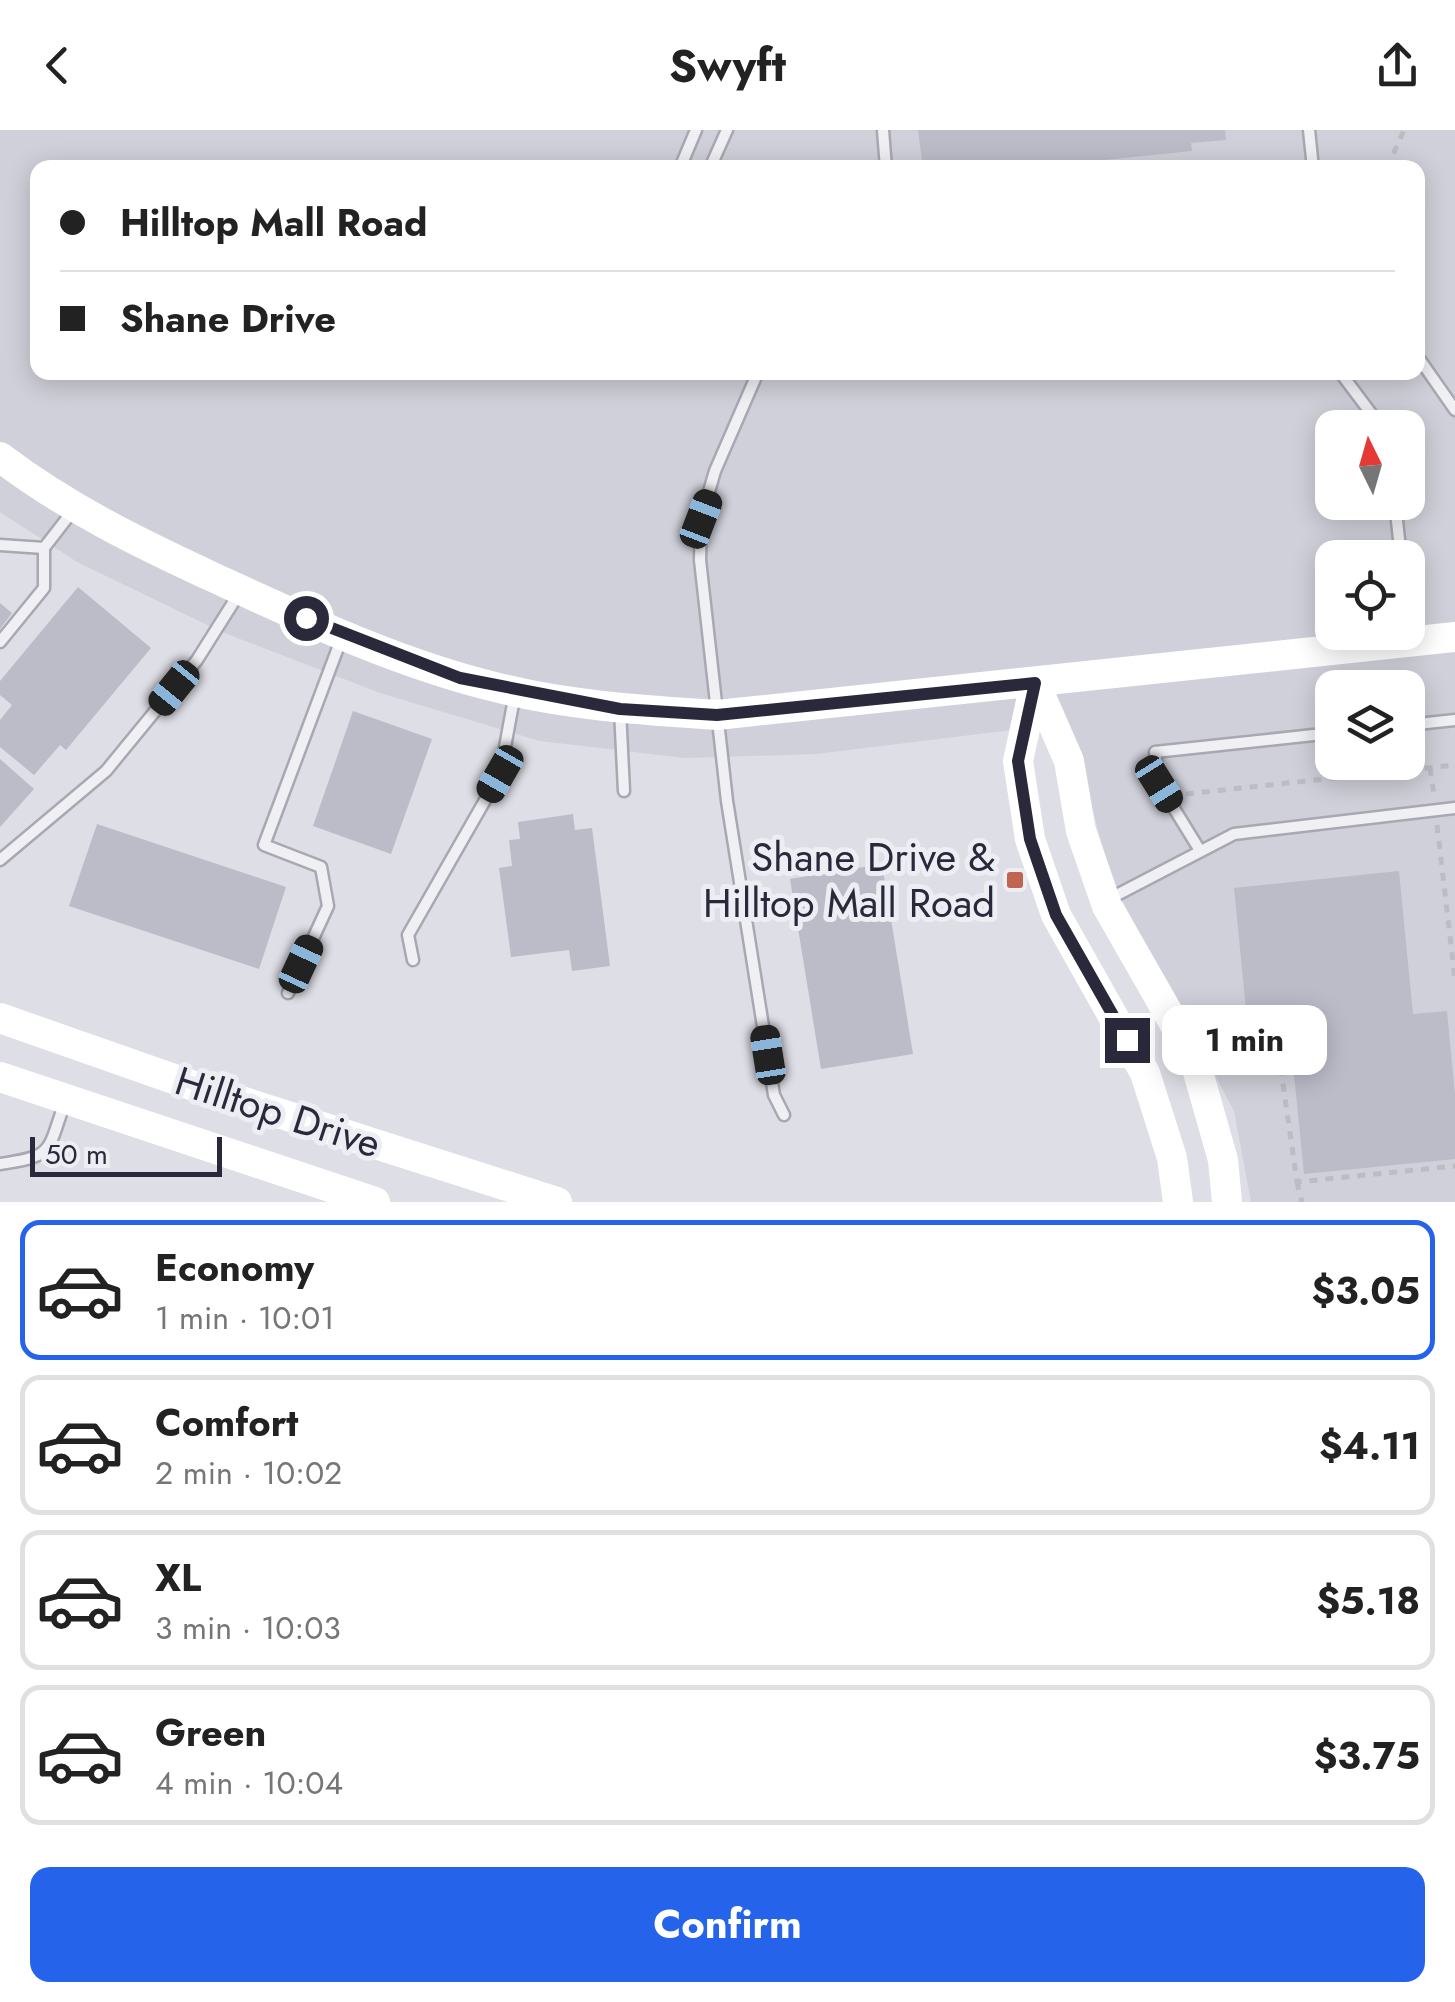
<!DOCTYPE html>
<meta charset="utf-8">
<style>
:root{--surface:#fff;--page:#f2f2f2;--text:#222;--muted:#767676;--line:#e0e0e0;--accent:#2563eb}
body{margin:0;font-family:Jost,sans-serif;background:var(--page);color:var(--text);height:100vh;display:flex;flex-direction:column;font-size:38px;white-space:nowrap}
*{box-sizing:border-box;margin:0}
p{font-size:32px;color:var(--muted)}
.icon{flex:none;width:55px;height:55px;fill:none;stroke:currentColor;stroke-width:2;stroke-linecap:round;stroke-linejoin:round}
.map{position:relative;height:1072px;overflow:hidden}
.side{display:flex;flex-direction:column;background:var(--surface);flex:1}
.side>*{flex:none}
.top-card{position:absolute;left:30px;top:30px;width:1395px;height:220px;border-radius:20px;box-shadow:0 5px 25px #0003;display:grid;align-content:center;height:220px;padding:0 30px;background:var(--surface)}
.needle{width:65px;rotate:355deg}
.buttons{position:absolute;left:1315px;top:280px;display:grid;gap:20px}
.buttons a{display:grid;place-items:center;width:110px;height:110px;border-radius:20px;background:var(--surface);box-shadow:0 5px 25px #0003;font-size:50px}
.scale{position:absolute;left:30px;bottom:25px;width:192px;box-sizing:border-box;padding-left:10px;border:5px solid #29293b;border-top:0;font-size:28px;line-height:35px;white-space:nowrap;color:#29293b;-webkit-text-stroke:8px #ededf4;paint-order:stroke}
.end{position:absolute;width:45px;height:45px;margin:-22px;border:12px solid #29293b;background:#fff;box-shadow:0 0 0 5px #fff}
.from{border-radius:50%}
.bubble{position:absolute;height:70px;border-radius:20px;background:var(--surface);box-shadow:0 5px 25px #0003;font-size:32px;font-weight:700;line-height:70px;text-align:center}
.car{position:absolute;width:30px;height:60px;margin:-30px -15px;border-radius:12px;box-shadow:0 0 8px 2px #0007;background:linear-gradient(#222 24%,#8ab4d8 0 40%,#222 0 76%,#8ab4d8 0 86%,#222 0)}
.top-card b{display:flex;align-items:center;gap:35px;height:95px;font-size:38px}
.top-card b+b{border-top:2px solid var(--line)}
.top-card i{width:25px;height:25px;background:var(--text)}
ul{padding:18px 0 0;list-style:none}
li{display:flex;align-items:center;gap:30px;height:140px;margin:0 20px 15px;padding:0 10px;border:5px solid var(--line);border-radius:20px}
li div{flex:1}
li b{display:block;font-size:38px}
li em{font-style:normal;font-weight:700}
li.active{border-color:var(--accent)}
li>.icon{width:90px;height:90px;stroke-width:1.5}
.cta{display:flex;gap:20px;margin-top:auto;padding:20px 30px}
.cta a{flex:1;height:115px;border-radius:20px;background:var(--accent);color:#fff;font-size:40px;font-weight:700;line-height:115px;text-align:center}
header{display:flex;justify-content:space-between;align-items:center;height:130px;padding:0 30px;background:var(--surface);font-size:45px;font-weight:700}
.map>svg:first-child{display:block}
</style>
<header><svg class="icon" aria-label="back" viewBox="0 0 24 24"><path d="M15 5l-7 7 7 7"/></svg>Swyft<svg class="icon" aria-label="share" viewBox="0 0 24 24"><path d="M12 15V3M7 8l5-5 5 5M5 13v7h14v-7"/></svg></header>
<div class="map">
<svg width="1455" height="1072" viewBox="0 0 1455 1072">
<rect width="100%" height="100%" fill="#dedee6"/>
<!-- built -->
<path fill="#d0d0da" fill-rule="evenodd" d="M0 0H1455V1072H1251L1234 981 1113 753 1068 593 816 624 685 628 540 611 380 563 222 502 77 432 0 382ZM38 38H1418V242H38ZM1332 298H1408V372H1332ZM1332 428H1408V502H1332ZM1332 558H1408V632H1332Z"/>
<!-- building -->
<g fill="#bbbcc8">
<polygon points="918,0 1225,0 1226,10 1191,13 1192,21 1027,38 923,38"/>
<polygon points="78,457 151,518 66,620 60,615 34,645 0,617 0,590 12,575 0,565 0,551"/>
<polygon points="0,473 12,483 0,499"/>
<polygon points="353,581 432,609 391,724 313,696"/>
<polygon points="0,629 34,659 0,697"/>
<polygon points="573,684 575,700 592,698 610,836 572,841 569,820 511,827 499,738 512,736 509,710 520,709 518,692"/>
<polygon points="97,694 286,757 259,839 69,776"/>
<polygon points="882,734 913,924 821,939 790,749"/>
<polygon points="1399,741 1413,884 1447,881 1455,965 1455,1029 1304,1044 1289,895 1248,900 1234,758"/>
</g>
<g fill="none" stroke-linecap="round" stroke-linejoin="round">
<!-- lane casing -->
<g stroke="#a8a8b3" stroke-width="15">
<g id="lane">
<polyline points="883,0 886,38"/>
<polyline points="1309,0 1313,38"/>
<polyline points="680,38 696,0"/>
<polyline points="710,38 727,0"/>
<polyline points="1418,227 1455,280"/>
<polyline points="758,242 715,341 701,389 700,430 727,671 774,965 784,985"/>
<polyline points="1340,242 1382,298"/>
<polyline points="1395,372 1401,428"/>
<polyline points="0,415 44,418 75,378"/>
<polyline points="0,512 44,458 44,418"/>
<polyline points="620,580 624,661"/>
<polyline points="1408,595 1455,590"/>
<polyline points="1199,719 1159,654 1155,622 1332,603"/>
<polyline points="0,730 106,641 197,530 238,465"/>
<polyline points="1109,769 1234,704 1455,678"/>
<polyline points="413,830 408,805 500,644 515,563"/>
<polyline points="288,863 328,776 321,737 264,715 342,507"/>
<path d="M0 1034C55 1026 47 1022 65 972"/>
</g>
</g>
<!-- path -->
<g stroke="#bcbcc4" stroke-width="5" stroke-dasharray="8 8" stroke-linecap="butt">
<polyline points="1387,38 1404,0"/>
<polyline points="1430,638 1434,665"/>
<polyline points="1186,664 1455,635"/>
<polyline points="1437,695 1455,849"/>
<polyline points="1291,918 1278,919 1297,1052 1455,1036"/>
<polyline points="1297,1052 1302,1072"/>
</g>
<!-- lane -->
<use href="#lane" stroke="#f0f0f4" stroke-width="10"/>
<!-- secondary -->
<g stroke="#fff" stroke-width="30">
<path d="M0 327C67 378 141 414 217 449 308 491 402 535 499 558 571 576 644 580 717 585L1455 507"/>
<polyline points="1035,553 1069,631 1081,701 1107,776 1194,928 1223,1030 1227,1072"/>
<polyline points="1035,553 1018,631 1030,709 1056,785 1145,943 1172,1028 1178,1072"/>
<polyline points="0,888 191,955 557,1072"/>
<polyline points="0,947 375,1072"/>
</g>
</g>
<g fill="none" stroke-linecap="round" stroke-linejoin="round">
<!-- route -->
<polyline stroke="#29293b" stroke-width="12" points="306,488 460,548 620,579 717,585 1035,553 1018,631 1030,709 1056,785 1127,910"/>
</g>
<!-- markers -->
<rect fill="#be664f" stroke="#ededf4" stroke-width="4" x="1005" y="740" width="20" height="20" rx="5"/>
<g text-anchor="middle" stroke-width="10" stroke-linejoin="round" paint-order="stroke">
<!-- poi labels -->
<g font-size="40" fill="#29293b" stroke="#ededf4" text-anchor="end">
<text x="995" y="741">Shane Drive &amp;<tspan x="995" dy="46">Hilltop Mall Road</tspan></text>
</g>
<!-- street labels -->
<g font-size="40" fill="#29293b" stroke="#ededf4">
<text transform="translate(278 982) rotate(18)" y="14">Hilltop Drive</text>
</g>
</g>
</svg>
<div class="buttons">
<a><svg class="needle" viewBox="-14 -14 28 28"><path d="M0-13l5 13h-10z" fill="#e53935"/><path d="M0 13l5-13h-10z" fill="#767676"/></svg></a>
<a><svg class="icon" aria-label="locate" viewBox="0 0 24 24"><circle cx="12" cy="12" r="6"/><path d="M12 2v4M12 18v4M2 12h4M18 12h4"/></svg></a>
<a><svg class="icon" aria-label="layers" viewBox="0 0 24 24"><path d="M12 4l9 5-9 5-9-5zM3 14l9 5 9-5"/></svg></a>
</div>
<div class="scale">50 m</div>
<i class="end from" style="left:306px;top:488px"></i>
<i class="end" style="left:1127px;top:910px"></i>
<div class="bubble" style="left:1162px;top:875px;width:165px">1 min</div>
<i class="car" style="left:701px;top:389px;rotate:21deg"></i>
<i class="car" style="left:174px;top:558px;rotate:219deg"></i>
<i class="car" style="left:500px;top:644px;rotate:210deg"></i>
<i class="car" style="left:1159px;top:654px;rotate:148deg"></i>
<i class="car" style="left:301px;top:834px;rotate:25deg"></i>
<i class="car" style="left:768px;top:925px;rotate:351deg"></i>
<div class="top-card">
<b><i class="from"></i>Hilltop Mall Road</b>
<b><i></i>Shane Drive</b>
</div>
</div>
<section class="side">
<ul>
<li class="active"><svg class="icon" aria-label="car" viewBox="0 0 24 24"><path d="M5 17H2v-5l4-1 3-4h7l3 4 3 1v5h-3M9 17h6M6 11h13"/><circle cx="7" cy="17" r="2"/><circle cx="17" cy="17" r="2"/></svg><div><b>Economy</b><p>1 min · 10:01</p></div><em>$3.05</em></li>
<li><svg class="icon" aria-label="car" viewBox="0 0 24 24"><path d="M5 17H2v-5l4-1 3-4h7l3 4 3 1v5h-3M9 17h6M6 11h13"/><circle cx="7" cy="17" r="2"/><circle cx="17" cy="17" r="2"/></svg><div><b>Comfort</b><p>2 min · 10:02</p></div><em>$4.11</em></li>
<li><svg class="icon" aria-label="car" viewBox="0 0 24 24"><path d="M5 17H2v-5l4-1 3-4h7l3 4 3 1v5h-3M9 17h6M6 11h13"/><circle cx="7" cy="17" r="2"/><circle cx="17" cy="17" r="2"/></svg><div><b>XL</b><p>3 min · 10:03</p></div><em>$5.18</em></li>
<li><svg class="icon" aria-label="car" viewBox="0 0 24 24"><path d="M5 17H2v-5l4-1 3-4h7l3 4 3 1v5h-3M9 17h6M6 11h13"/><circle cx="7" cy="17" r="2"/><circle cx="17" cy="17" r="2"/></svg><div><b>Green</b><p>4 min · 10:04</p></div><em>$3.75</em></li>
</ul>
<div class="cta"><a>Confirm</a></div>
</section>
